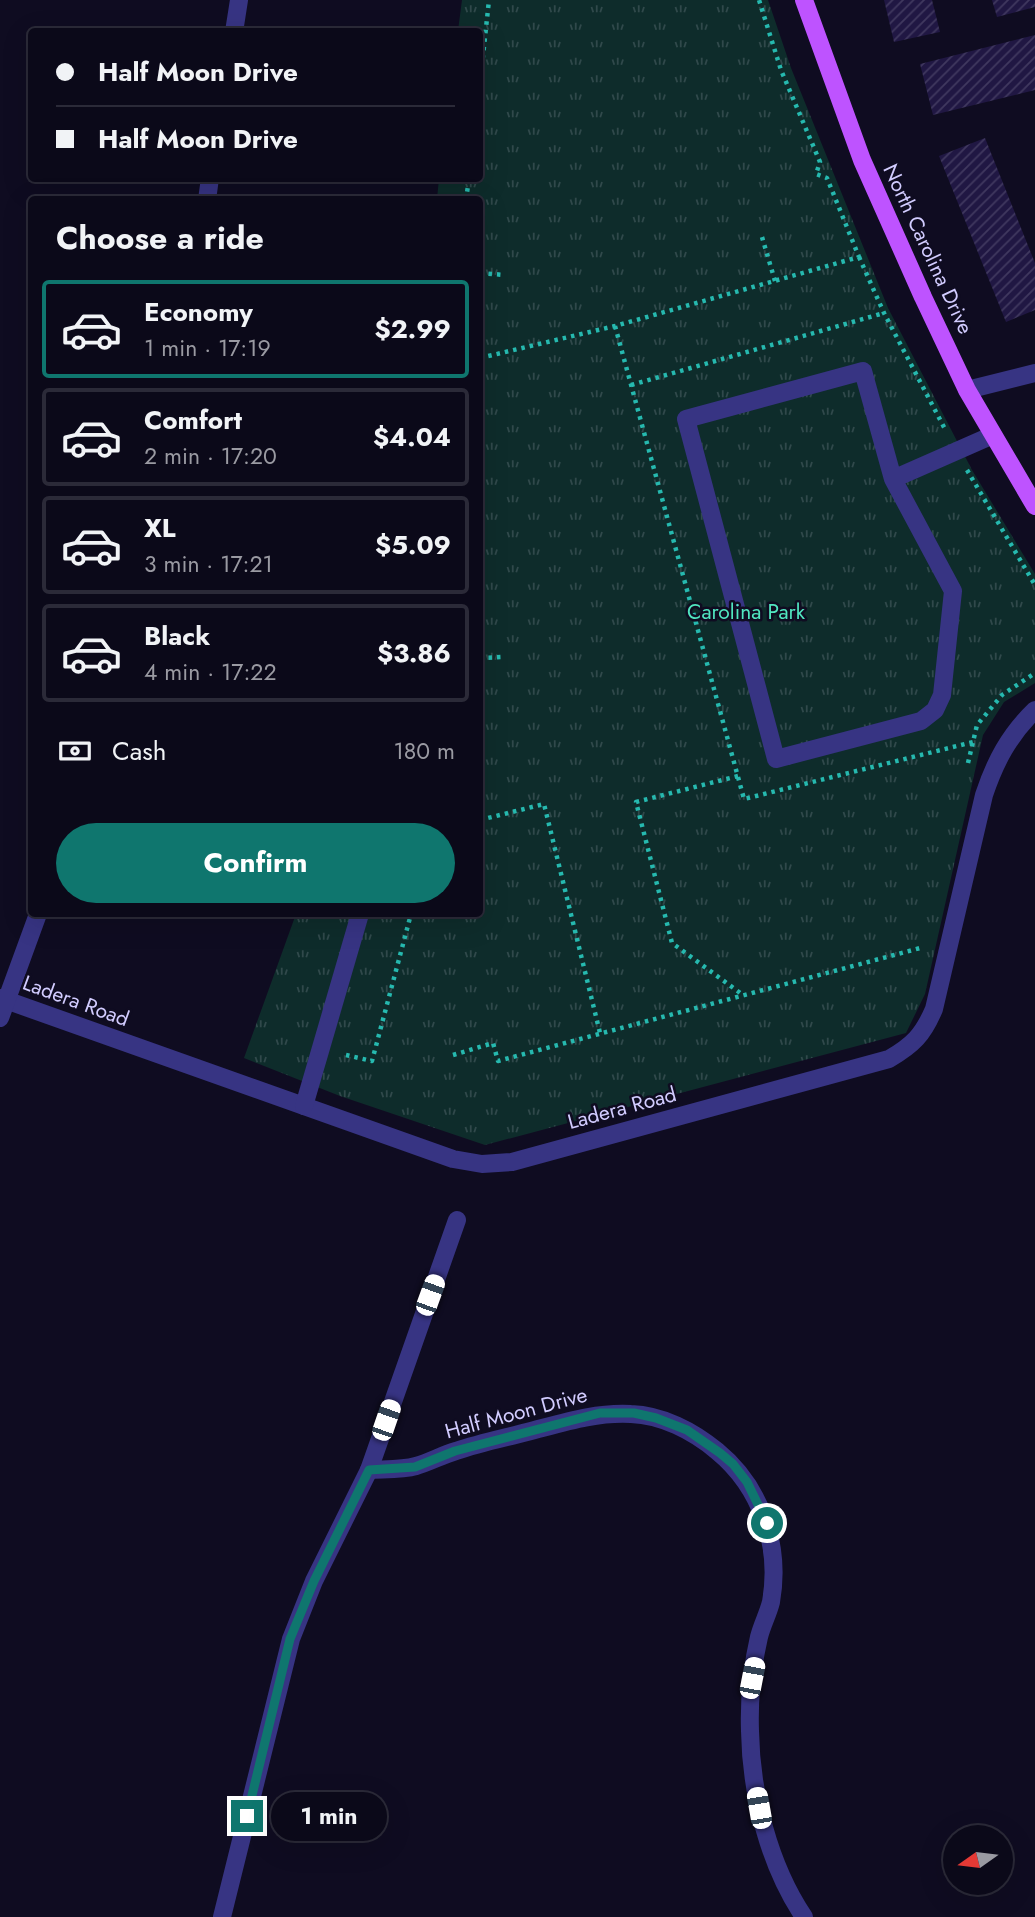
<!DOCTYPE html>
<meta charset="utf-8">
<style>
:root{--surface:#0b0919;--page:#141222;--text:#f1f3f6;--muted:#9a9aa2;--line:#2b2a38;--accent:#0f766e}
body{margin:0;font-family:Jost,sans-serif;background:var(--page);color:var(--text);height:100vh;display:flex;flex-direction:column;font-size:26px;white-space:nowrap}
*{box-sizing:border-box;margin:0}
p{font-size:23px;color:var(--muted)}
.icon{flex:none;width:38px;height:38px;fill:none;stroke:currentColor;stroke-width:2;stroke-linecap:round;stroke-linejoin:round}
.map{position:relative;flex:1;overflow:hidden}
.sheet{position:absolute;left:28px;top:196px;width:455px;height:721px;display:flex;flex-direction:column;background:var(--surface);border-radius:7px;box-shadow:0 7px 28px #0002,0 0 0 2px var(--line)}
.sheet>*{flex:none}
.banner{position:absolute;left:28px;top:28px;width:455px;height:154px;border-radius:7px;box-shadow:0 7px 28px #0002,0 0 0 2px var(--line);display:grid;align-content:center;height:154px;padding:0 28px;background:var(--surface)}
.needle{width:46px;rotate:256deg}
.tools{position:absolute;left:943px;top:1825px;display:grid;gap:14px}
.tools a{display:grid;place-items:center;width:70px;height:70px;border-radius:50%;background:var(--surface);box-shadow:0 7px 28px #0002,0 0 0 2px var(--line);font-size:35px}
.end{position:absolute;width:32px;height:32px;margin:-16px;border:9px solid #0f766e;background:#fff;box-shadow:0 0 0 4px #fff}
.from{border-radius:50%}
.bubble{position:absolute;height:49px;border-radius:24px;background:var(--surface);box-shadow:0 7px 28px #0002,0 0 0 2px var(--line);font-size:23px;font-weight:700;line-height:49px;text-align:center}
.car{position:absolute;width:21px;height:42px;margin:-21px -10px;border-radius:9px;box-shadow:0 0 5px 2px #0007;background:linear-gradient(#fff 24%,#345 0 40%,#fff 0 76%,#345 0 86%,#fff 0)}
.banner b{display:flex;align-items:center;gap:24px;height:66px;font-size:26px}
.banner b+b{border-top:2px solid var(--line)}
.banner i{width:18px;height:18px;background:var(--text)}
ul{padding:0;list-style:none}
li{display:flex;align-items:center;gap:21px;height:98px;margin:0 14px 10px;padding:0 14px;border:4px solid var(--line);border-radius:7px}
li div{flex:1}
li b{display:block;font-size:26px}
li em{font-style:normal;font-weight:700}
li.selected{border-color:var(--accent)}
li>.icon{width:63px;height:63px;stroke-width:1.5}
h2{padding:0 28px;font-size:32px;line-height:84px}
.pay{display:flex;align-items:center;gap:18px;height:77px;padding:0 28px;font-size:26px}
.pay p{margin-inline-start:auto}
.action{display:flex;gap:14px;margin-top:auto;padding:14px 28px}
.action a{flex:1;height:80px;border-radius:42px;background:var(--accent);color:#fff;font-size:28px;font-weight:700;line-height:80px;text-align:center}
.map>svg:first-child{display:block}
</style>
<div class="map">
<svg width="1035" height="1917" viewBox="0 0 1035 1917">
<defs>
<pattern id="park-tufts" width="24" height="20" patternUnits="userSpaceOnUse" patternTransform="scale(1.75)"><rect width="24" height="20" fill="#0e2c2b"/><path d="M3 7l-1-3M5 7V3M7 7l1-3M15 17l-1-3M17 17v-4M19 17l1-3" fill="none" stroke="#30494b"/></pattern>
<pattern id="building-hatch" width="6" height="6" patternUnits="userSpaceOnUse" patternTransform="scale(1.75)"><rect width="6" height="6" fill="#201743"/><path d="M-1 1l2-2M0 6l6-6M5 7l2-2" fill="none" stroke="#40385f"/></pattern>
</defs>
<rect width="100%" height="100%" fill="#0f0c21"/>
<!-- park -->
<polygon fill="url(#park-tufts)" points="462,0 768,0 791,68 888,308 972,470 1035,574 1035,683 1004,702 983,735 925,994 906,1033 485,1145 340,1096 244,1058 296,914 480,914 480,200 437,199 439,179 480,178 480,32 458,31"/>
<!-- building -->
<g fill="url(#building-hatch)">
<polygon points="884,0 932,0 940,32 894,42"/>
<polygon points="992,0 1035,0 1035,7 997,17"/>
<polygon points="1035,35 1035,90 933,115 920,64"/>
<polygon points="985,138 1035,263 1035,310 1006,322 939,156"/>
</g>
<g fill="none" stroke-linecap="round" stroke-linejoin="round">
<!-- path -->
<g stroke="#26b9af" stroke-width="4.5" stroke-dasharray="3.5 5" stroke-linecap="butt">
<polyline points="480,84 489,0"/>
<polyline points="466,200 469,178"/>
<polyline points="762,237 775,281"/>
<polyline points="859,257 884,313 946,431"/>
<polyline points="480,273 505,275"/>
<polyline points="615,326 744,799 973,742"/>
<polyline points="480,358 615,326 859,257 827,178 816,174 820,162 781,70 759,0"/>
<polyline points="631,385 884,313"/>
<polyline points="967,470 1035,585"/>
<polyline points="480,658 503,657"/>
<polyline points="968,763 977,725 1002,695 1035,673"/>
<polyline points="738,776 636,802 672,943 743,995"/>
<polyline points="480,820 544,804 600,1033"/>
<polyline points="346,1055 372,1061 411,914"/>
<polyline points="453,1055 493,1043 498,1061 924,947"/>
</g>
<!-- minor -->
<g stroke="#373483" stroke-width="18">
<polyline points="234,32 239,0"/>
<polyline points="207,200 210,178"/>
<polyline points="967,390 1035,373"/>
<polyline points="893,479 953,591 942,695 935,710 921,721 776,759 686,419 863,371 893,479 993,435"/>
<path d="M0 998 453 1159 482 1164 512 1162 889 1059C913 1045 923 1035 934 1009L984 795C995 762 1009 735 1035 710"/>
<polyline points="0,1018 38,914"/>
<polyline points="304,1106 360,914"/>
<path d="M369 1470C384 1469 402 1470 416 1466 430 1462 442 1455 456 1451 479 1443 504 1438 527 1432 562 1423 595 1412 631 1414 662 1415 693 1431 717 1451 761 1487 781 1545 771 1602 768 1614 762 1625 759 1637 752 1667 749 1700 750 1731 751 1794 769 1865 804 1917"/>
<polyline points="222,1917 291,1639 314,1581 369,1470 457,1220"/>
</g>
<!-- major -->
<polyline stroke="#be53ff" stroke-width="18" points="804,0 862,160 923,297 967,390 1035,506"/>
</g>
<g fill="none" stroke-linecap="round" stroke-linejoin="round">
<!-- route -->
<polyline stroke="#0f766e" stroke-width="9" points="247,1816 290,1639 314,1581 369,1470 415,1467 455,1451 600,1413 634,1413 656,1418 687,1430 720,1453 733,1464 747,1482 767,1523"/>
</g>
<g text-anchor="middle" stroke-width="5" stroke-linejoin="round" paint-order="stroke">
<!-- street labels -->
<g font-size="21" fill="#d2ccff" stroke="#0f0c21">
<text transform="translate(928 249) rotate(65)" y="7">North Carolina Drive</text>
<text transform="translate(76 1001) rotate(20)" y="7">Ladera Road</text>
<text transform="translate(622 1108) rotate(-15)" y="7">Ladera Road</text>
<text transform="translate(516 1413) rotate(-15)" y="7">Half Moon Drive</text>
</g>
<!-- park labels -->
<g font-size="21" fill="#51e6c0" stroke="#0f0c21">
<text x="746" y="619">Carolina Park</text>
</g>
</g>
</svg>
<div class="tools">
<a><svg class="needle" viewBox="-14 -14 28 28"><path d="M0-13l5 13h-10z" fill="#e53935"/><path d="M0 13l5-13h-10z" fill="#9a9aa2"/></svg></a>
</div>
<i class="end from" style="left:767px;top:1523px"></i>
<i class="end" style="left:247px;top:1816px"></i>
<div class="bubble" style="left:271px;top:1792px;width:116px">1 min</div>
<i class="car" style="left:430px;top:1295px;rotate:20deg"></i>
<i class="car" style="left:386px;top:1420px;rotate:19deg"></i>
<i class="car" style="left:752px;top:1678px;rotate:11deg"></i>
<i class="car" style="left:759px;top:1808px;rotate:350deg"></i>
<div class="banner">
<b><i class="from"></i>Half Moon Drive</b>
<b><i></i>Half Moon Drive</b>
</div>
<section class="sheet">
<h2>Choose a ride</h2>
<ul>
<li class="selected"><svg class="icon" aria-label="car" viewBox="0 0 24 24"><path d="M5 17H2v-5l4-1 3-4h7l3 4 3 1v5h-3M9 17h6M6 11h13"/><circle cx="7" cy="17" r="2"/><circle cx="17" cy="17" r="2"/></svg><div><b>Economy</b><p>1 min · 17:19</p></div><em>$2.99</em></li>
<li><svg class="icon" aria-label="car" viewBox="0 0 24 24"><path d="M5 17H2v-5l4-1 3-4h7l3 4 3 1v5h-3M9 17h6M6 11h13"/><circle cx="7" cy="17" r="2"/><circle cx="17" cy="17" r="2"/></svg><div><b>Comfort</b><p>2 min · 17:20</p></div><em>$4.04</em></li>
<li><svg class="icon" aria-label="car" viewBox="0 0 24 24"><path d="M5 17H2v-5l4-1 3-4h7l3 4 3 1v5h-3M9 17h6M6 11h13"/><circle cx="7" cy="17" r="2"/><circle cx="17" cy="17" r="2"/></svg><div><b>XL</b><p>3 min · 17:21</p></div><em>$5.09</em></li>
<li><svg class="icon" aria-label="car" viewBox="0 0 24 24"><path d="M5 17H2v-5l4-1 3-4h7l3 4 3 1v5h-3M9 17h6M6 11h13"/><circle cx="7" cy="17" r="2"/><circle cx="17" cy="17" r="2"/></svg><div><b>Black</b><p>4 min · 17:22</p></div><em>$3.86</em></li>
</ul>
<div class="pay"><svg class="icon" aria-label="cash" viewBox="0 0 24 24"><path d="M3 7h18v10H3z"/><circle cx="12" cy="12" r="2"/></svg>Cash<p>180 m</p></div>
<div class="action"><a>Confirm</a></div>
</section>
</div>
